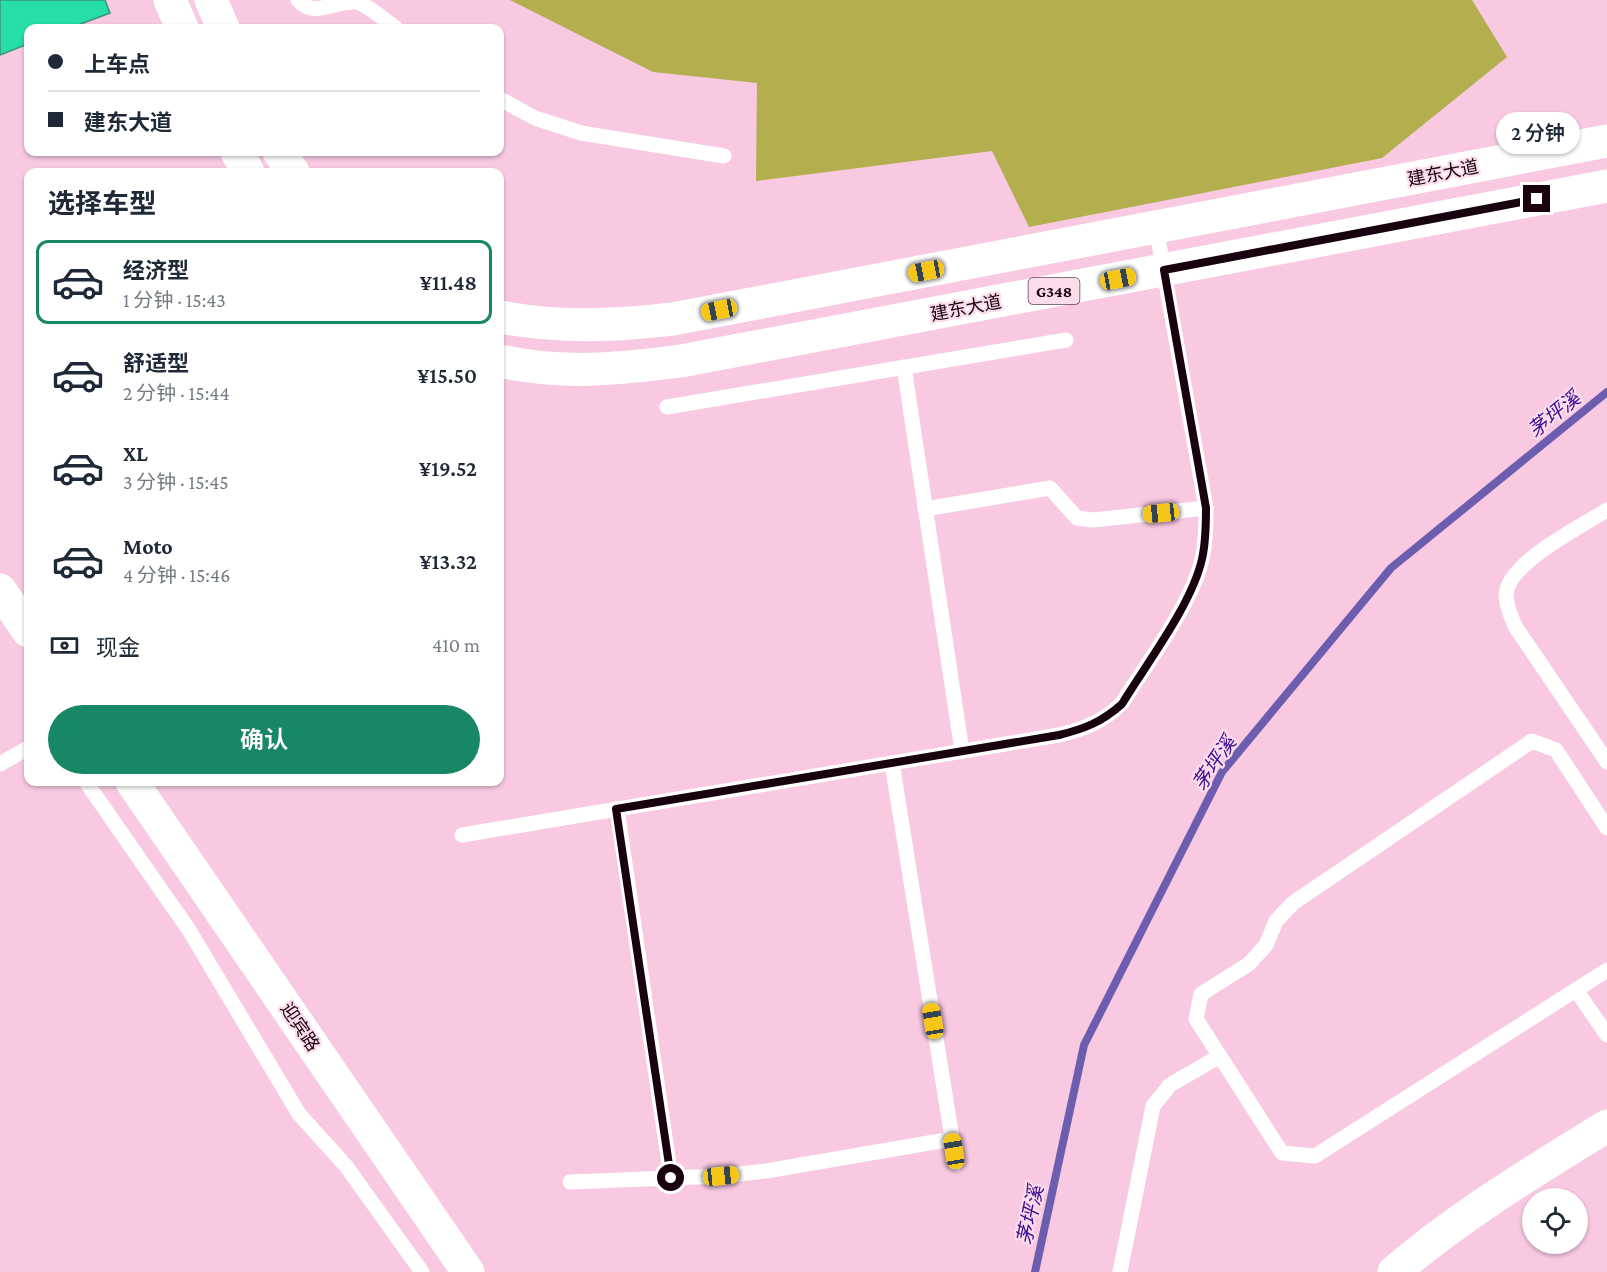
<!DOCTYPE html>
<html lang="zh">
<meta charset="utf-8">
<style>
:root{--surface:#fff;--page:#f2f2f3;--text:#1f2937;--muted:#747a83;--line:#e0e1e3;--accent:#188765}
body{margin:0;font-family:"Crimson Pro","Noto Sans SC",serif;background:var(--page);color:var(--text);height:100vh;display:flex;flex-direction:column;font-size:22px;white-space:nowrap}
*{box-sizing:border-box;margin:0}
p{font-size:20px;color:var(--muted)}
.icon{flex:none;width:33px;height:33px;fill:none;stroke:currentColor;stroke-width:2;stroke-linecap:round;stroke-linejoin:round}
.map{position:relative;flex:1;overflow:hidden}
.drawer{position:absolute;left:24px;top:168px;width:480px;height:618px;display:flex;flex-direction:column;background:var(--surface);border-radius:12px;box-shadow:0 2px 4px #0004}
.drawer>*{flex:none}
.guide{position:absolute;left:24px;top:24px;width:480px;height:132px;border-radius:12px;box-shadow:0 2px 4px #0004;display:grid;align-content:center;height:132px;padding:0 24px;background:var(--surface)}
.buttons{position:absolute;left:1522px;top:1188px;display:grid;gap:12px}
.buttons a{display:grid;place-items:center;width:66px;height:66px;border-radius:50%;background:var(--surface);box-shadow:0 2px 4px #0004;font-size:30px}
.end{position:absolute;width:27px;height:27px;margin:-14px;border:8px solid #19020f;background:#fff;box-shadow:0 0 0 3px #fff}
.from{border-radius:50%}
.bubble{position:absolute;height:42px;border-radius:21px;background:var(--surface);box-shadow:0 2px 4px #0004;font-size:20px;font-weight:600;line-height:42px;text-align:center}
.car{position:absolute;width:18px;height:36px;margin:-18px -9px;border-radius:8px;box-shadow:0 0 4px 2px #0007;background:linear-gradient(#f5c518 24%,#345 0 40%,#f5c518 0 76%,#345 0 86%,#f5c518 0)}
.guide b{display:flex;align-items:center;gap:21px;height:57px;font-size:22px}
.guide b+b{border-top:2px solid var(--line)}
.guide i{width:15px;height:15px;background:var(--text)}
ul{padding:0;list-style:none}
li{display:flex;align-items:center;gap:18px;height:84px;margin:0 12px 9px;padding:0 12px;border:3px solid transparent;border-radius:12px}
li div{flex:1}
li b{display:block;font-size:22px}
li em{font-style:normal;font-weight:600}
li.current{border-color:var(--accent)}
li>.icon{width:54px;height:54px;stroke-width:1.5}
h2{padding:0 24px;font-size:27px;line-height:72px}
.pay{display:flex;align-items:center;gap:15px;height:66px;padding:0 24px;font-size:22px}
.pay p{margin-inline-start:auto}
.button{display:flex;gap:12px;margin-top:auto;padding:12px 24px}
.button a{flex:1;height:69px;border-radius:36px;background:var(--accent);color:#fff;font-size:24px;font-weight:600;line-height:69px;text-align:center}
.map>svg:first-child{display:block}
</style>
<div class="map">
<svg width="1607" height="1272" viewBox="0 0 1607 1272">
<rect width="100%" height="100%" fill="#f8c9e1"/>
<!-- green -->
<polygon fill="#b3af4f" points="510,0 1472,0 1507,57 1382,158 1029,227 992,151 756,181 757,83 653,72"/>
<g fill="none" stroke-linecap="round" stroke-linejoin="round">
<!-- stream -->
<polyline stroke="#6d5daf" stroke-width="8" points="1035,1272 1084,1045 1222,772 1391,568 1607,392"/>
</g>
<!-- building -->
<polygon fill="#25dea8" stroke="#389575" stroke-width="1.5" points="0,0 105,0 110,13 70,28 28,28 28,44 0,55"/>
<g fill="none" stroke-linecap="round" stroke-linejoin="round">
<!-- service -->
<g stroke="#fff" stroke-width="15">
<path d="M298 0C314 19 335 0 356 2 369 5 385 21 396 28"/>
<polyline points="500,99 535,118 581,133 724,156"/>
<polyline points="904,367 962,751"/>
<polyline points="667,407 1066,340"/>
<polyline points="925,509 1050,488 1077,518 1093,520 1206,508"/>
<path d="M1607 510C1582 526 1507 563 1506 595 1506 606 1511 616 1515 626L1607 762"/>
<polyline points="892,763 956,1163"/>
<polyline points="0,764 28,748"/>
<polyline points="86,782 189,930 299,1114 346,1166 422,1272"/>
<polyline points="617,809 671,1178"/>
<polyline points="1607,828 1556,750 1532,741 1293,903 1276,921 1266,945 1249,964 1201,994 1196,1019 1282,1153 1315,1156 1607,970"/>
<path d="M462 835 1059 735C1084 729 1103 722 1122 703 1147 663 1192 604 1202 559 1206 542 1206 525 1206 508L1156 227"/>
<polyline points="1576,990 1607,1035"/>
<polyline points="570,1182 721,1176 766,1171 952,1139"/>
<polyline points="1120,1272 1153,1106 1170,1085 1220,1056"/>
</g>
<!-- secondary -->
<g stroke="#fff" stroke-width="33">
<polyline points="0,590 28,631"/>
<polyline points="132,782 468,1272"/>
<path d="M1394 1272C1459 1216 1534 1171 1607 1126"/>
</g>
<!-- trunk -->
<g stroke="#fff" stroke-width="33">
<polyline points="170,0 182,28"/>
<polyline points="211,0 223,28"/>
<polyline points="237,152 248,172"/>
<polyline points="279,152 293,172"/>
<path d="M500 317C561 328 611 326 673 319L1607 141"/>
<path d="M500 361C561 375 620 369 681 361L1607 186"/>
</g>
</g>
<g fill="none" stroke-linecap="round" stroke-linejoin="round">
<!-- route -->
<path stroke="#19020f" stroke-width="8" d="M671 1178 616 809 1059 735C1084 729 1102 722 1122 704 1147 663 1192 604 1202 559 1206 542 1206 525 1206 508L1164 270 1537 199"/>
</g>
<g text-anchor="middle" stroke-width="4.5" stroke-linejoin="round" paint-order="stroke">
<!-- shield labels -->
<rect fill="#fbdceb" stroke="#5d4351" stroke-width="1.5" x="1028.5" y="278" width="51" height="26" rx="4.5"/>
<g font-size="16" font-weight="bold" fill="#19020f">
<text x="1054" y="297">G348</text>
</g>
<!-- street labels -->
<g font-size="18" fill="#19020f" stroke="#fbdceb">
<text transform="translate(1443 173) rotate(-11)" y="6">建东大道</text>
<text transform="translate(966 308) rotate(-11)" y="6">建东大道</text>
<text transform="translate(300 1027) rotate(56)" y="6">迎宾路</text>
</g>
<!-- water labels -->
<g font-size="20" font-style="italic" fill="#3b0d94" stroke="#fbdceb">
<text transform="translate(1554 414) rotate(-39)" y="7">茅坪溪</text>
<text transform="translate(1214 763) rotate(-56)" y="7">茅坪溪</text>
<text transform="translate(1030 1215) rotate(-78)" y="7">茅坪溪</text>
</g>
</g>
</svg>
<div class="buttons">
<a><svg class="icon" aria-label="locate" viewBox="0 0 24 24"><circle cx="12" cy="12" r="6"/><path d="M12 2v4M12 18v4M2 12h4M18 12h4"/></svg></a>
</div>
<i class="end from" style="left:671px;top:1178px"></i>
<i class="end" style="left:1537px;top:199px"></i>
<div class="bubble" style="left:1496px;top:112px;width:84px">2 分钟</div>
<i class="car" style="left:926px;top:271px;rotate:259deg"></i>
<i class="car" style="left:1118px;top:279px;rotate:79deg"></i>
<i class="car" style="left:719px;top:310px;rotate:259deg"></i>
<i class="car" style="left:1161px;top:513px;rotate:264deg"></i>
<i class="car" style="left:933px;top:1021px;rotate:351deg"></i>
<i class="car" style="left:954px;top:1151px;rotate:351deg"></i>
<i class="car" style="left:721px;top:1176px;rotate:84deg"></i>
<div class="guide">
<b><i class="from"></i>上车点</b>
<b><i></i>建东大道</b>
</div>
<section class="drawer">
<h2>选择车型</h2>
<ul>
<li class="current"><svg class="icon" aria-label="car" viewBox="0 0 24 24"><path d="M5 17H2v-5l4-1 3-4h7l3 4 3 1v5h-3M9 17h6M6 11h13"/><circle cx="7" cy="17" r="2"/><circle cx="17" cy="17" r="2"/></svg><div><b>经济型</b><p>1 分钟 · 15:43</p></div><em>¥11.48</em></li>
<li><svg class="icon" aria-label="car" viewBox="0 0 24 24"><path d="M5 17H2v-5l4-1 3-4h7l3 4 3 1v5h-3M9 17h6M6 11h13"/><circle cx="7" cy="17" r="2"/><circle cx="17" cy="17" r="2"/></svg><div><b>舒适型</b><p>2 分钟 · 15:44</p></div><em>¥15.50</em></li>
<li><svg class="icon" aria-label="car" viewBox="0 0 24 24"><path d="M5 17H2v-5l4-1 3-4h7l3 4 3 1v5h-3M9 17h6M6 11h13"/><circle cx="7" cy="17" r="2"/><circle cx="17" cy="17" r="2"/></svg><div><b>XL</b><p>3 分钟 · 15:45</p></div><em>¥19.52</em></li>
<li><svg class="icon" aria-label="car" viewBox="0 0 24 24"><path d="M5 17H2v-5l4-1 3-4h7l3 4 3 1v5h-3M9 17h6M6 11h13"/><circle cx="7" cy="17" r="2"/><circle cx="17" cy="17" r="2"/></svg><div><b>Moto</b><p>4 分钟 · 15:46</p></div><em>¥13.32</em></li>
</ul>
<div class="pay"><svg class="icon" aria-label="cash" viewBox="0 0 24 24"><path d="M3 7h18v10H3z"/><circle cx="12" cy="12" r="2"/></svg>现金<p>410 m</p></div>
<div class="button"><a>确认</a></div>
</section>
</div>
